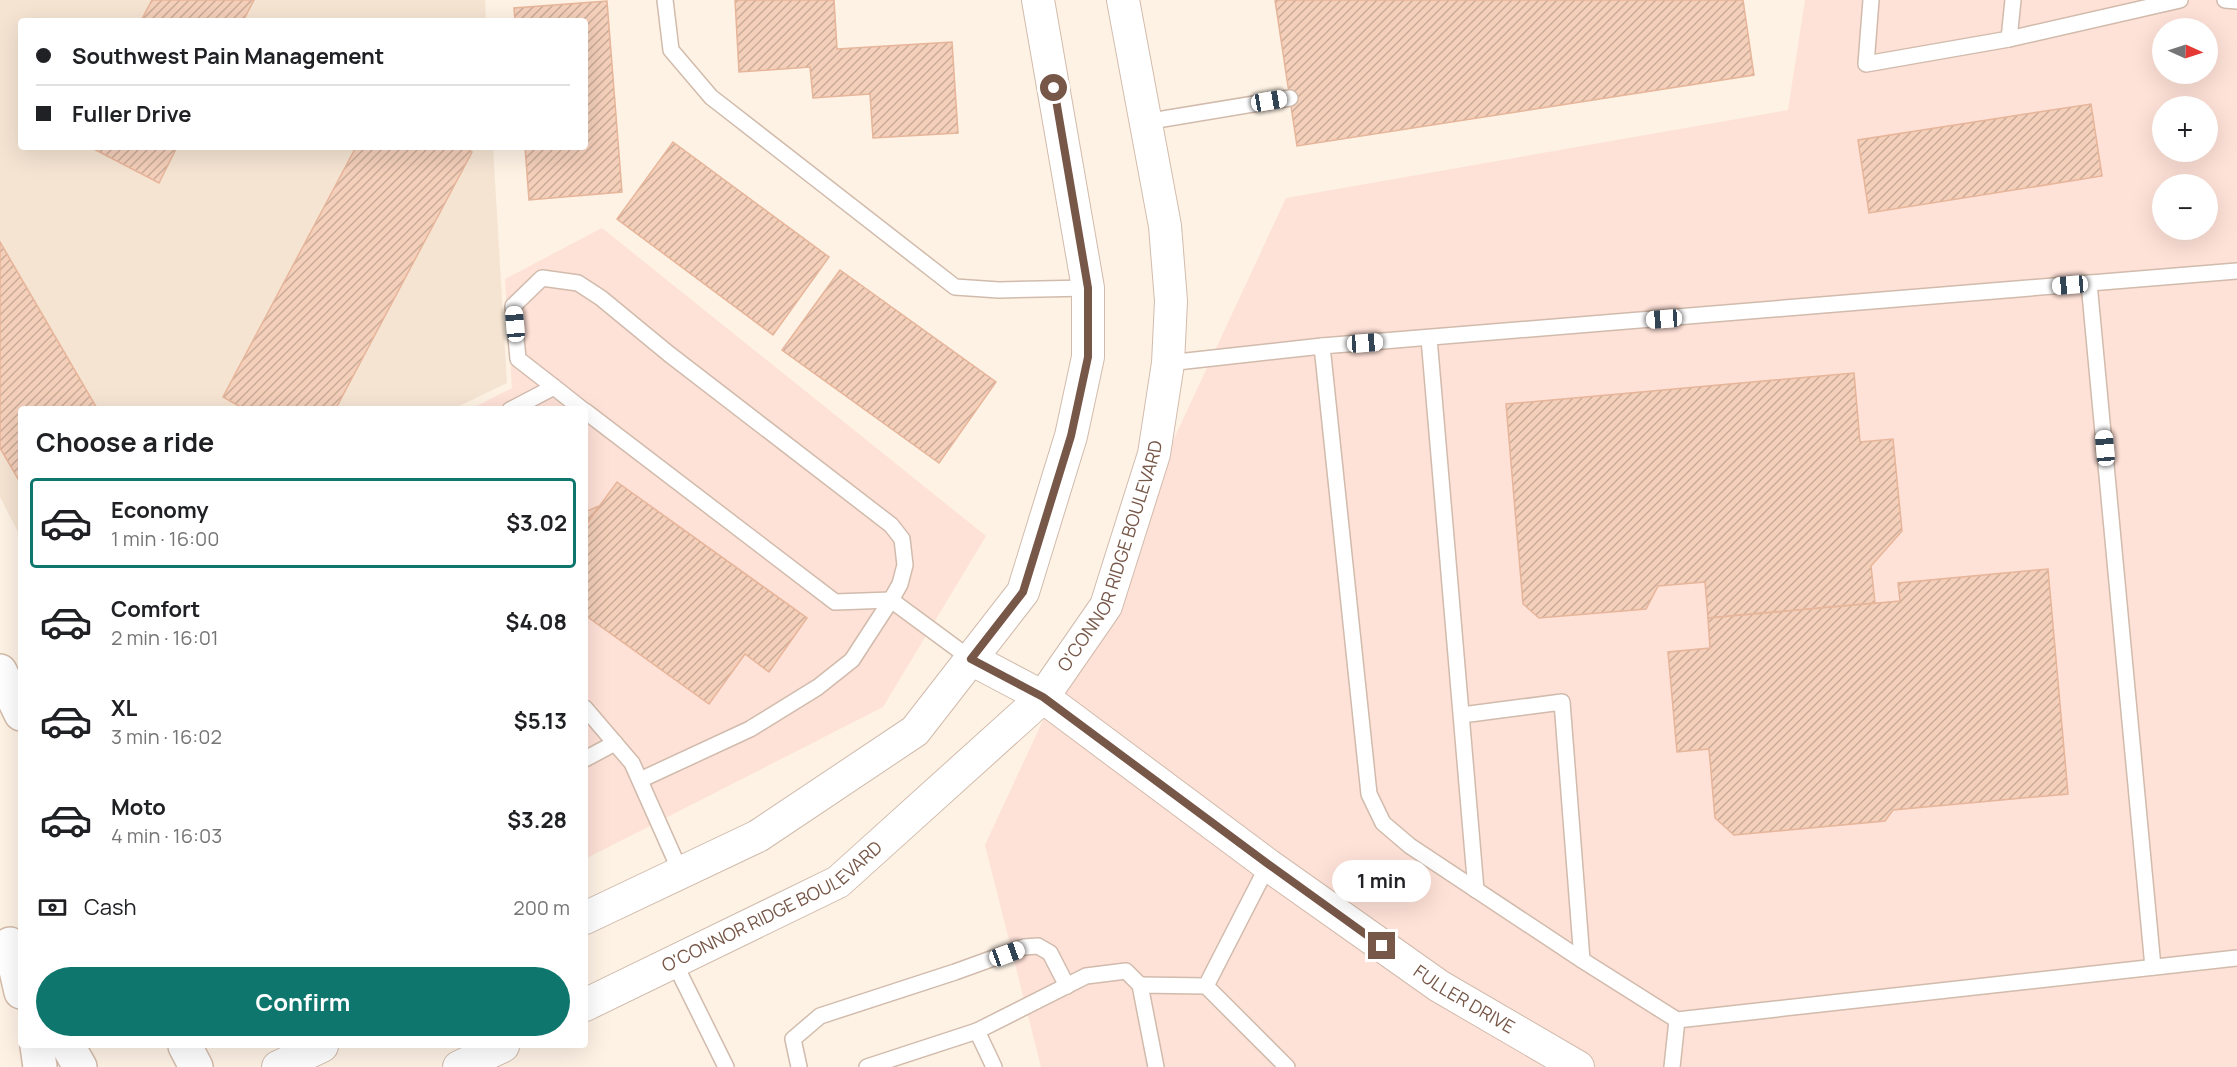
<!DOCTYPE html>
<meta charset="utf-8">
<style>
:root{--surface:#fff;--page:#f6f6f6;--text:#202124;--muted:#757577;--line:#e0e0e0;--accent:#0f766e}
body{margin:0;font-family:Manrope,sans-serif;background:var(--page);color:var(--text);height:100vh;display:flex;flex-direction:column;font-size:22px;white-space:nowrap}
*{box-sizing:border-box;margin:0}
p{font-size:20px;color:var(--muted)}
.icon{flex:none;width:33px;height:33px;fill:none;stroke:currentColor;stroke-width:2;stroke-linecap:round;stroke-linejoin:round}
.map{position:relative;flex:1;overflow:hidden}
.details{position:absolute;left:18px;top:406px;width:570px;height:642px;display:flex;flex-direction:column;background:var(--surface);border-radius:6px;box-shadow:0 6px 24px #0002}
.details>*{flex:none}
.banner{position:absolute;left:18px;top:18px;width:570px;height:132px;border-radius:6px;box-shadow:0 6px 24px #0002;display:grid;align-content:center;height:132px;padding:0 18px;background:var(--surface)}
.needle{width:39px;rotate:93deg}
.tools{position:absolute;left:2152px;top:18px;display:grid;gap:12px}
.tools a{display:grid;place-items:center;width:66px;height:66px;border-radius:50%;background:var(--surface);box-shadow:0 6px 24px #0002;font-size:30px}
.end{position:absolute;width:27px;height:27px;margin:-14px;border:8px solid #775748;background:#fff;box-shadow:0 0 0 3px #fff}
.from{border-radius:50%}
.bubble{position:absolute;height:42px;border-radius:21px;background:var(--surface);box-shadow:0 6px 24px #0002;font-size:20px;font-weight:700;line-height:42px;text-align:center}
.car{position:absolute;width:18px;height:36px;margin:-18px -9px;border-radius:8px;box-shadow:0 0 4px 2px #0007;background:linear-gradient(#fff 24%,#345 0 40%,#fff 0 76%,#345 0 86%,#fff 0)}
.banner b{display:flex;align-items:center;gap:21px;height:57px;font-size:22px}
.banner b+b{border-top:2px solid var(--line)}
.banner i{width:15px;height:15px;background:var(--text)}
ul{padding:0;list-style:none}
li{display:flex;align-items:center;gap:18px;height:90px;margin:0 12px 9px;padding:0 6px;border:3px solid transparent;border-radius:6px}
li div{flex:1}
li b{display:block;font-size:22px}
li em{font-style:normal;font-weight:700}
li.on{border-color:var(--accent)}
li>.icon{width:54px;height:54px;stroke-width:1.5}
h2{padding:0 18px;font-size:27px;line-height:72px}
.pay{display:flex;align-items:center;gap:15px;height:66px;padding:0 18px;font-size:22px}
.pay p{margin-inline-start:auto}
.primary-button{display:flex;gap:12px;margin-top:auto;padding:12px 18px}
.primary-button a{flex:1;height:69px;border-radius:36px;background:var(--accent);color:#fff;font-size:24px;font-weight:700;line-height:69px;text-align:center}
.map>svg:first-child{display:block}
</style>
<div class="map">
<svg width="2237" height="1067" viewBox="0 0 2237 1067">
<defs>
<pattern id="building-hatch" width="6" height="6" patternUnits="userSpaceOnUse" patternTransform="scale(1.5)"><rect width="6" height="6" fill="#f4cfba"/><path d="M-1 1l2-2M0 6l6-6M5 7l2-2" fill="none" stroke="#caab99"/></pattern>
</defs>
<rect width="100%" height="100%" fill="#fdf2e4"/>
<!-- residential -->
<polygon fill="#f5e4d2" points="0,0 485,0 486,21 21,21 21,147 493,147 507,383 453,409 21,410 21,538 0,497"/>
<!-- commercial -->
<g fill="#fee1d7" fill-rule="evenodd">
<path d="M1805 0H2237V1067H1041L985 845 1286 198 1788 110ZM2163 28H2208V74H2163ZM2163 106H2208V152H2163ZM2163 184H2208V230H2163Z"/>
<polygon points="602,228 986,536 883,707 585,859 585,410 469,410 512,388 505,279"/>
</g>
<!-- building -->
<g fill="url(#building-hatch)" stroke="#e7b59a" stroke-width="1.5">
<polygon points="152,0 254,0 243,21 141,21"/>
<polygon points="735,0 834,0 837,49 952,42 958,133 873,138 870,94 813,98 810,67 739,72"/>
<polygon points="1275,0 1743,0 1754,75 1297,146"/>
<polygon points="607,1 622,192 529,200 525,147 585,147 585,21 515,21 514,8"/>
<polygon points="2091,104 2102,176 1869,213 1858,140"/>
<polygon points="673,142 829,257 773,335 617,219"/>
<polygon points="90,147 177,147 159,183"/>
<polygon points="356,147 464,147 472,152 335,410 246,410 223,397"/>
<polygon points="0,242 98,410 21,410 21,484 0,448"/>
<polygon points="840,270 996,382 939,463 782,350"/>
<polygon points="1854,373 1860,442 1893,439 1902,531 1871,566 1875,603 1708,618 1705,582 1658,586 1646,609 1539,618 1523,604 1506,404"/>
<polygon points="617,482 807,618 769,672 745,654 709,704 585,615 585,526"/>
<polygon points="599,506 585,526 585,512"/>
<polygon points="2048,569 2068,794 1893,810 1885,821 1734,835 1715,818 1709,749 1677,752 1668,652 1710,648 1708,618 1900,601 1898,583"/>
</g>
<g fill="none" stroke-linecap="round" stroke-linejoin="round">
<!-- lane casing -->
<g stroke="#d1bbac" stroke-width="18">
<g id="lane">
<polyline points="665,0 671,50 711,97 955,287 999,290 1088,288"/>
<polyline points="1871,0 1866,64 2009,39 2180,0"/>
<polyline points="2225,0 2237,1"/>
<polyline points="2009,39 2013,0"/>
<polyline points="1145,122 1290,98"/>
<polyline points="2089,283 2153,967"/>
<polyline points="1429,338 1476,890"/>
<polyline points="1322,346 2237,271"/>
<polyline points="1168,363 1322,346 1369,794 1383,823 1410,846 1582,960 1677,1020 1672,1067"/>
<polyline points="554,387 518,359 513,306 542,278 578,283 601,298 669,354 891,525 902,539 905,565 900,584 891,600 852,660 818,687 750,729 640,780"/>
<polyline points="510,410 554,387 583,410"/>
<polyline points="585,411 835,602 891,600 971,659"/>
<polyline points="585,708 632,763 681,873"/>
<polyline points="1462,715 1562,702 1582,960"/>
<polyline points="585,759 615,743"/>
<polyline points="1268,865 1206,986 1287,1067"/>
<polyline points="674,962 726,1067"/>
<polyline points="1677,1020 2237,958"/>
<polyline points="977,1031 1086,976 1126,971 1140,985"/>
<polyline points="799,1067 793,1039 820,1016 955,972 1024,947 1038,946 1050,953 1067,986"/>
<polyline points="867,1067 977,1031 994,1067"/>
<polyline points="1156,1067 1140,985 1206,986"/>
</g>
</g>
<!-- street casing -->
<g stroke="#d1bbac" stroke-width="34">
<g id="street">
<path id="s1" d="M971 659 1043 697 1268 865 1439 986 1578 1067"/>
<polyline points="585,918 758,836 915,731 1023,592 1071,436 1088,357 1088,288 1038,0"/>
<path id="s2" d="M585 1005 838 882 1043 697 1106 606 1154 454 1168 363 1171 301 1165 226 1123 0"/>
<polyline points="278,1067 322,1046"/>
<polyline points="459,1067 503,1046"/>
</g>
</g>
<!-- secondary casing -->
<g stroke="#d4bba9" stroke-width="36">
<g id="secondary">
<polyline points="0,671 21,714"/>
<polyline points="10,944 21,992"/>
<polyline points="37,1046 40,1067"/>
<polyline points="68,1046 80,1067"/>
<polyline points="185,1046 196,1067"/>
</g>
</g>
<!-- lane -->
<use href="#lane" stroke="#fff" stroke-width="15"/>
<!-- street -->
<use href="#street" stroke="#fff" stroke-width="32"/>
<!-- secondary -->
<use href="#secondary" stroke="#fff" stroke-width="33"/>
</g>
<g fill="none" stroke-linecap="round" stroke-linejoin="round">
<!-- route -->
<polyline stroke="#775748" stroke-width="8" points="1054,88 1088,288 1088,357 1071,436 1023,592 971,659 1043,697 1268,864 1382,946"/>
</g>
<g text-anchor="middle" stroke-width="6" stroke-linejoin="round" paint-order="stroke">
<!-- street labels -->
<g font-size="18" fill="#775748" stroke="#fff6eb">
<text dy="6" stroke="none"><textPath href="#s2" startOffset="716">O'CONNOR RIDGE BOULEVARD</textPath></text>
<text dy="6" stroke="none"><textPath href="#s2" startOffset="212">O'CONNOR RIDGE BOULEVARD</textPath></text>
<text dy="6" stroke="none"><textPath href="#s1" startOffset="600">FULLER DRIVE</textPath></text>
</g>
</g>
</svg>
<div class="tools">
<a><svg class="needle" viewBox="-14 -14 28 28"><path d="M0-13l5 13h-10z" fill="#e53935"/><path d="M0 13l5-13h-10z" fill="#757577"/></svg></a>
<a>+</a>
<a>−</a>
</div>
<i class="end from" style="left:1054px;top:88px"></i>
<i class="end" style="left:1382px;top:946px"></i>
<div class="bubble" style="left:1332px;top:860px;width:99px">1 min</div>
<i class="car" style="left:1269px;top:101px;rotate:80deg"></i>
<i class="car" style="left:2070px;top:285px;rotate:265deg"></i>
<i class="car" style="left:1664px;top:319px;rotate:266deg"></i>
<i class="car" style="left:515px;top:324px;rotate:355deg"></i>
<i class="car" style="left:1365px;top:343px;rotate:86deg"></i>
<i class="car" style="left:2105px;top:448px;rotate:355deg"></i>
<i class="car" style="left:1007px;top:954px;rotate:70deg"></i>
<div class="banner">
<b><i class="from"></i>Southwest Pain Management</b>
<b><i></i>Fuller Drive</b>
</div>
<section class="details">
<h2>Choose a ride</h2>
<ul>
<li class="on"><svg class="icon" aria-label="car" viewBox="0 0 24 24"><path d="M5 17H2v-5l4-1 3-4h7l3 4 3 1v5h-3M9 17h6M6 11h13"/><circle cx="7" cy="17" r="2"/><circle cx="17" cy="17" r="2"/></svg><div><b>Economy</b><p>1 min · 16:00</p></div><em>$3.02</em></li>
<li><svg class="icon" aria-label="car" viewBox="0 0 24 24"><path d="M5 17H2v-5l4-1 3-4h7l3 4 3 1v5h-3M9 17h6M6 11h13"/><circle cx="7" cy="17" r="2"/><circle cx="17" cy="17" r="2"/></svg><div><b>Comfort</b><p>2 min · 16:01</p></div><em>$4.08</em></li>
<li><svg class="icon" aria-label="car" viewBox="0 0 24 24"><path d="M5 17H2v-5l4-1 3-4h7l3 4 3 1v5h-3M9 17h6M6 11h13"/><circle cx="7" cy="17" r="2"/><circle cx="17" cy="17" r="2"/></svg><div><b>XL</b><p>3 min · 16:02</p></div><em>$5.13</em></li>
<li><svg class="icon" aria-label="car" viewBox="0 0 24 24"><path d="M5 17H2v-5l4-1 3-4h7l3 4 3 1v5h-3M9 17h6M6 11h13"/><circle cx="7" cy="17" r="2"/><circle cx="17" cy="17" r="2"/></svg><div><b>Moto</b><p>4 min · 16:03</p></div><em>$3.28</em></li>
</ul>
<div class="pay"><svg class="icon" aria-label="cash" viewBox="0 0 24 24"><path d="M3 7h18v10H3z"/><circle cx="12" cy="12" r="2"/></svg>Cash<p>200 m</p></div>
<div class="primary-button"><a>Confirm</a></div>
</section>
</div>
